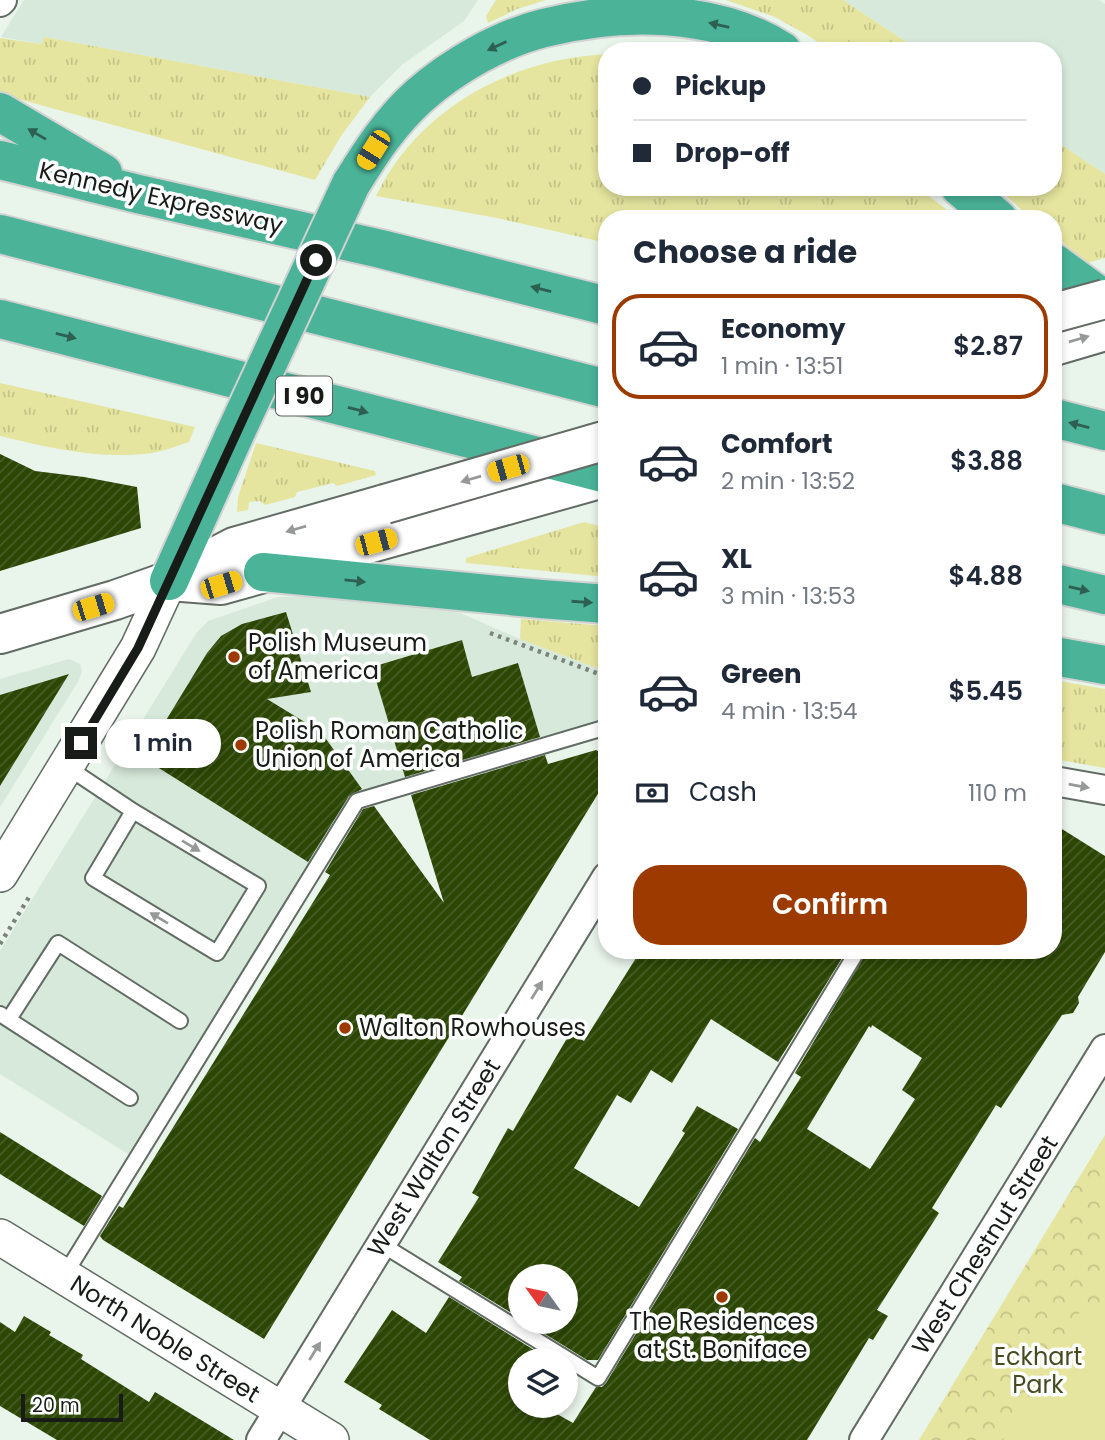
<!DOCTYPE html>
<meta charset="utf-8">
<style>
:root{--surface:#fff;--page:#f6f6f7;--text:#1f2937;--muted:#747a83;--line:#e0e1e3;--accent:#9d3a00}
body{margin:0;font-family:Poppins,sans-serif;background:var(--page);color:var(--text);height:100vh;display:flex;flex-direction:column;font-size:26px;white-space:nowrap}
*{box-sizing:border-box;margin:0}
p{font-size:23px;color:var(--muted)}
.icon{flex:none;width:38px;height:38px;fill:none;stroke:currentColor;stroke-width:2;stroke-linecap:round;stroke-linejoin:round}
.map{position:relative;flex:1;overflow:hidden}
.sheet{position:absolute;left:598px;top:210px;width:464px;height:749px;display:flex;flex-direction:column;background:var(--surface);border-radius:28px;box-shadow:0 4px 10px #0003}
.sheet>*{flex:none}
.banner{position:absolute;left:598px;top:42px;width:464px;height:154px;border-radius:28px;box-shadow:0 4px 10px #0003;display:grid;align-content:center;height:154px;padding:0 35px;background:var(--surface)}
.needle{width:46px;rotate:303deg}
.fabs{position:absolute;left:508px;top:1264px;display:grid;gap:14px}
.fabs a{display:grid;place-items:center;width:70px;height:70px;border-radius:50%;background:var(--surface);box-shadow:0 4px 10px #0003;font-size:35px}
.scale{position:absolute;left:21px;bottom:18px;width:102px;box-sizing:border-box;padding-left:7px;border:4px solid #181c19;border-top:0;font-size:19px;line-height:24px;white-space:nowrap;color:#181c19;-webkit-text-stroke:5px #fcfffd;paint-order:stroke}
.end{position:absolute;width:32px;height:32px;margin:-16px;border:9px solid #181c19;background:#fff;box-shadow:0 0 0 4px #fff}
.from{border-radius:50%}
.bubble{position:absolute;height:49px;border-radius:24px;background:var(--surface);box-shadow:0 4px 10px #0003;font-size:23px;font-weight:600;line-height:49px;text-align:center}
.car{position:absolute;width:21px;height:42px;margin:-21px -10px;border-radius:9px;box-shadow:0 0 5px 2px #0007;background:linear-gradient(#f5c518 24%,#345 0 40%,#f5c518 0 76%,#345 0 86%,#f5c518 0)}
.banner b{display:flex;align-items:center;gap:24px;height:66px;font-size:26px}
.banner b+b{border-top:2px solid var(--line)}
.banner i{width:18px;height:18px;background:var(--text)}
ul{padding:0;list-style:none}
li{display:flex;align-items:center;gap:21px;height:105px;margin:0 14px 10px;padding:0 21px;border:4px solid transparent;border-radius:28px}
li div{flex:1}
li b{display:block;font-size:26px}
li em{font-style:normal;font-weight:600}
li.current{border-color:var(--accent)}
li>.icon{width:63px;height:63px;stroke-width:1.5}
h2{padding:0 35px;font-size:32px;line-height:84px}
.pay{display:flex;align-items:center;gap:18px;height:77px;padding:0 35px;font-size:26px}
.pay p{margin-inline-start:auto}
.button{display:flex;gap:14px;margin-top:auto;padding:14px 35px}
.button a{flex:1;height:80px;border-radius:28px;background:var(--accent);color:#fff;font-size:28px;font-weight:600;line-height:80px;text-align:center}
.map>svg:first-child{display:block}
</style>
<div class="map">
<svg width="1105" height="1440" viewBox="0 0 1105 1440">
<defs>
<pattern id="grass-tufts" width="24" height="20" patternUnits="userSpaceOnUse" patternTransform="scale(1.75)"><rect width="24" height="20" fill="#e5e59f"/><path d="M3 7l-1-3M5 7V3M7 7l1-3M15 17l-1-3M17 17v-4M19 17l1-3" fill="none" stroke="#c4c488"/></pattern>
<pattern id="park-crowns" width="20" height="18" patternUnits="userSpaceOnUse" patternTransform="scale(1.75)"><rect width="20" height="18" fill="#e5e59f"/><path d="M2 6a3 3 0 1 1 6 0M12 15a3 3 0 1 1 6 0" fill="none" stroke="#c4c488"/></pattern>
<pattern id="building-hatch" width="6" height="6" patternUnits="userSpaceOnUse" patternTransform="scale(1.75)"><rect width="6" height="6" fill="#2c4603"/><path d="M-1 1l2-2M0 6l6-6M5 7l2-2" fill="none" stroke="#485d28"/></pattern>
</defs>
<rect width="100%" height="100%" fill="#e9f4eb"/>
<!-- built -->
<g fill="#d7e9db">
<polygon points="24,0 478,0 464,21 403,64 370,97 44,37 41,44 1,37"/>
<polygon points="843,0 1099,0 1105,4 1105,174 1054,140 1054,51 920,51"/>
<polygon points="330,595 440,604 520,639 607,672 607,727 357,801 136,1159 0,1074 0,951 197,632 208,621 278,597"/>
<polygon points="69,659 80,664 82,671 79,680 0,807 0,679"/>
</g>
<!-- grass -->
<g fill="url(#grass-tufts)">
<polygon points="496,0 546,0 517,9 488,23 486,16"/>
<polygon points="726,0 843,0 920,51 830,51 809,36 775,17"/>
<polygon points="44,37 370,97 341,136 315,180 0,94 0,38 41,44"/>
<path d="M607 54V187H917L959 219H607V243L497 218 376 196C419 108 511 59 607 54Z"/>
<polygon points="1054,140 1105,174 1105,258 1087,263 1054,235 1054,219 1033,219 995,187 1054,187"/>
<path d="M0 383 195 427 189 442C177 446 164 451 152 453 100 460 50 448 0 436Z"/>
<polygon points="256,443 375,471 376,475 337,486 333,483 297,492 295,497 265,505 260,501 249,502 248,510 237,512 238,497"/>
<polygon points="584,522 607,528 607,577 466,563 466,558"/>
<polygon points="521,619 607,626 607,672 520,639"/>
<polygon points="1054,680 1105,689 1105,768 1054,759"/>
</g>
<!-- park -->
<polygon fill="url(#park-crowns)" points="1105,1135 1105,1440 919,1440"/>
<!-- pitch -->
<polygon fill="#e5e59f" points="1082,1308 1105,1323 1105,1440 1003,1440"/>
<!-- building -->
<g fill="url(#building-hatch)" fill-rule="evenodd">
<polygon points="0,454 35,471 84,477 137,487 141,528 0,571"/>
<polygon points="286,612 311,692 267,699 321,732 362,789 349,796 308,862 143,758 207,653 221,636 242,624"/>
<polygon points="462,640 472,677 518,663 540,737 405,777 372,667"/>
<polygon points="69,674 0,786 0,695"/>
<polygon points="596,750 607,757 607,779 264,1339 103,1240 100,1236 119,1206 123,1208 330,875 325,872 363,809 374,806 444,903 411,795 545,755 548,764"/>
<path d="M1054 824 1105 856V952L1078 997 1079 1003 1073 1013 1062 1015 1001 1108 996 1105 932 1208 939 1213 877 1310 888 1316 873 1340 869 1338 807 1440H430L379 1409 382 1405 344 1382 392 1310 426 1333 449 1297 550 1360H520V1405H541L573 1423 596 1387H602L606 1383 755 1138 760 1142 801 1077 795 1073 868 950H1054ZM872 1025 922 1058 902 1090 915 1099 870 1169 807 1129 869 1026 871 1028Z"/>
<polygon points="641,950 847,950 778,1062 711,1019 672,1083 651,1070 631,1103 617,1095 574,1168 639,1207 685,1133 682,1131 697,1106 738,1129 598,1360 587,1360 524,1321 565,1321 565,1276 520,1276 520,1318 459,1281 462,1277 438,1262 479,1197 472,1193 508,1128 513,1131 570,1033 584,1041"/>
<polygon points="0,1132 102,1196 84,1226 0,1174"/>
<polygon points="24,1316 51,1332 49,1335 83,1355 81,1359 149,1402 155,1392 234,1440 57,1440 0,1406 0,1322 15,1332"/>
</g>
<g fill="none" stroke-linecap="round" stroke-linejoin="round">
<!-- service casing -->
<g stroke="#626c64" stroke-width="18">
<g id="service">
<polyline points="67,767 133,811 258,886 217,953 93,878 133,811"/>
<polyline points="0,1014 130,1098"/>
<polyline points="9,1019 58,943 180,1021"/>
<polyline points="381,1244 598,1378 858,950"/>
<polyline points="64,1276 357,801 607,727"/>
</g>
</g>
<!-- minor casing -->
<g stroke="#626c64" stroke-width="32">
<g id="minor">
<polyline points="0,2 2,0"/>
<polyline points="1054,781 1105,790"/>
<polyline points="261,1440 607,877"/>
<polyline points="864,1440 1105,1049"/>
</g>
</g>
<!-- tertiary casing -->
<g stroke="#626c64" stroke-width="38">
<g id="tertiary">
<polyline points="0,874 138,648 169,581"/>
<polyline points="0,1237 331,1440"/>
</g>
</g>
<!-- secondary casing -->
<g stroke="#626c64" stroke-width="42">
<g id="secondary">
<polyline points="1054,346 1105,331"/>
<polyline points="169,581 221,585 607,477"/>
<polyline points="0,634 115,600 169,581 234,547 385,504"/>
</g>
</g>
<!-- motorway casing -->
<g stroke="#d1d2d1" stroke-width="42">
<g id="motorway">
<polyline points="0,112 103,173"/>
<polyline points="0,160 138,194 381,249 607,306"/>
<path d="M351 184C371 152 390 122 419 96 453 66 500 39 544 28 620 9 715 8 782 51"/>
<polyline points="960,187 998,219"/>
<polyline points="0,234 607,389"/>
<polyline points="1054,263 1105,300"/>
<polyline points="0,319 607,474"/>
<polyline points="1054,418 1105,431"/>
<polyline points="1054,502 1105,515"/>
<polyline points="263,572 541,599 607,604"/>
<polyline points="169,581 234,436"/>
<polyline points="1054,583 1105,595"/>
<polyline points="1054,656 1105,665"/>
</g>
</g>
<!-- path -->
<g stroke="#7b837d" stroke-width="4.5" stroke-dasharray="3.5 5" stroke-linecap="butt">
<polyline points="490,633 607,677"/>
<polyline points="0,944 31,894"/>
</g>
<!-- service -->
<use href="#service" stroke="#fff" stroke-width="14"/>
<!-- minor -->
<use href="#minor" stroke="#fff" stroke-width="28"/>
<!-- tertiary -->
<use href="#tertiary" stroke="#fff" stroke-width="35"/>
<!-- secondary -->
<use href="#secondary" stroke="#fff" stroke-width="38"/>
<!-- motorway -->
<use href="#motorway" stroke="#4ab398" stroke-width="38"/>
<!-- secondary-bridge casing -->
<g stroke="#626c64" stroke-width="42" stroke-linecap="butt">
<g id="secondary-bridge">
<polyline points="1054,313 1105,299"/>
<polyline points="385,504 607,440"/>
</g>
</g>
<!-- motorway-bridge casing -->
<g stroke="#d1d2d1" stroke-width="42" stroke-linecap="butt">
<polyline id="motorway-bridge" points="234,436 351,184"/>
</g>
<!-- secondary-bridge -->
<use href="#secondary-bridge" stroke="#fff" stroke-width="38"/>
<!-- motorway-bridge -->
<use href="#motorway-bridge" stroke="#4ab398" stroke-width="38"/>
</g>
<!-- one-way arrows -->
<defs><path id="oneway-solid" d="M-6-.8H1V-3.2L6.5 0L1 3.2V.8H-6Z" transform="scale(1.75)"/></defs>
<g fill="#2e6052">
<use href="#oneway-solid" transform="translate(719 25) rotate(-167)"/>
<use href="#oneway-solid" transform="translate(497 46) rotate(155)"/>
<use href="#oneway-solid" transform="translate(37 134) rotate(-149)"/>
<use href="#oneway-solid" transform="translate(541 289) rotate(-166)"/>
<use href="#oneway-solid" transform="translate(66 336) rotate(14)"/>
<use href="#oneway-solid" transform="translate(358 410) rotate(15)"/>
<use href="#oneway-solid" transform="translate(1079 425) rotate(-166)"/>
<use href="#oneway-solid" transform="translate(355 581) rotate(6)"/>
<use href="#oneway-solid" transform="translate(1079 589) rotate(13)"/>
<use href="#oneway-solid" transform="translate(582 602) rotate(4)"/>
</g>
<g fill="#979998">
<use href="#oneway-solid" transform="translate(1079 339) rotate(-16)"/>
<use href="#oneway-solid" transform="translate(471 479) rotate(164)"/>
<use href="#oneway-solid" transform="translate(296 529) rotate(164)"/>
<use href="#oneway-solid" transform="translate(1079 786) rotate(10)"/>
<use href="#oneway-solid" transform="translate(191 846) rotate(31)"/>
<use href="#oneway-solid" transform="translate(159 918) rotate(-149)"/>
<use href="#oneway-solid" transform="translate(537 990) rotate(-58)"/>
<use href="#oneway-solid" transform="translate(315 1351) rotate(-58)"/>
</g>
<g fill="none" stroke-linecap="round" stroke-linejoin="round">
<!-- route -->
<polyline stroke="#181c19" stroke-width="9" points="81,743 138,648 316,260"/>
</g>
<!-- markers -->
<g fill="#9d3a00" stroke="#fcfffd" stroke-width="2.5">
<circle cx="234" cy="657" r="7"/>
<circle cx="241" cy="745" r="7"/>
<circle cx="345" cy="1028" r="7"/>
<circle cx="722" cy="1297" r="7"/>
</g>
<g text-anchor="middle" stroke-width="7" stroke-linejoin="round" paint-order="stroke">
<!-- shield labels -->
<rect fill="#fcfffd" stroke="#5c605d" stroke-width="2" x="276" y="376.5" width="56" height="39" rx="5"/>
<g font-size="23" font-weight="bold" fill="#181c19">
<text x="304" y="404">I 90</text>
</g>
<!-- street labels -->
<g font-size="24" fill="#181c19" stroke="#fcfffd">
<text transform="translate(161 198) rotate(13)" y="8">Kennedy Expressway</text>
<text transform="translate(434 1158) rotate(-58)" y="8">West Walton Street</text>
<text transform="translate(985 1245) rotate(-58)" y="8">West Chestnut Street</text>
<text transform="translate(165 1339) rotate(32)" y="8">North Noble Street</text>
</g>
<!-- poi labels -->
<g font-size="24" fill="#181c19" stroke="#fcfffd" text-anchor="start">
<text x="248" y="651">Polish Museum<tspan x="248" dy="28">of America</tspan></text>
<text x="255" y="739">Polish Roman Catholic<tspan x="255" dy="28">Union of America</tspan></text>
<text x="359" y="1036">Walton Rowhouses</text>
<text x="722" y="1330" text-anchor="middle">The Residences<tspan x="722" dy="28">at St. Boniface</tspan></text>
</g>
<!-- park labels -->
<g font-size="24" fill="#4a4a22" stroke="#fcfffd">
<text x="1038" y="1365">Eckhart<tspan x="1038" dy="28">Park</tspan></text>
</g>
</g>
</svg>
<div class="fabs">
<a><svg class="needle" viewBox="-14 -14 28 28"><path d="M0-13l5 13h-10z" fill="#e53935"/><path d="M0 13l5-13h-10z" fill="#747a83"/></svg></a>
<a><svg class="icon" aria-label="layers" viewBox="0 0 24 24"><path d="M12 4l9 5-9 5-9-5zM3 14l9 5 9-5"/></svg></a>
</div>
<div class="scale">20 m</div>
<i class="end from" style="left:316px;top:260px"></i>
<i class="end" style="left:81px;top:743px"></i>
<div class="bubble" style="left:105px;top:719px;width:116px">1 min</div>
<i class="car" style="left:373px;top:150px;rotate:212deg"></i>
<i class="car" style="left:508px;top:468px;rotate:254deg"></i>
<i class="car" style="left:376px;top:542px;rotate:75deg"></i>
<i class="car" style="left:221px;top:585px;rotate:73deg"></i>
<i class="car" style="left:93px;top:607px;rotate:73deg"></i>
<div class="banner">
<b><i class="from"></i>Pickup</b>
<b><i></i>Drop-off</b>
</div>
<section class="sheet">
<h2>Choose a ride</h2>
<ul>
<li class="current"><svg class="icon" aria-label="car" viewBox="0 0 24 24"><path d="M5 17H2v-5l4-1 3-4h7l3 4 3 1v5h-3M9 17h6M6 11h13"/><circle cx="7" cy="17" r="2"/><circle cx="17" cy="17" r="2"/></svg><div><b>Economy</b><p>1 min · 13:51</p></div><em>$2.87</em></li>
<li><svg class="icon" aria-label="car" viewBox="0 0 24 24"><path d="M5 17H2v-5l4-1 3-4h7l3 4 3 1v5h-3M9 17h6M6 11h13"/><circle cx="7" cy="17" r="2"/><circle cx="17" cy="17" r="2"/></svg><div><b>Comfort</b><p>2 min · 13:52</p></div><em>$3.88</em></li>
<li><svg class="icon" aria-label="car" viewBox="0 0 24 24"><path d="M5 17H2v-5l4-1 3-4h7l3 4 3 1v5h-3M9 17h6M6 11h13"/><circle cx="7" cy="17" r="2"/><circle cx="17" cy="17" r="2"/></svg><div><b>XL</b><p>3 min · 13:53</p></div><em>$4.88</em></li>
<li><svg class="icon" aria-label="car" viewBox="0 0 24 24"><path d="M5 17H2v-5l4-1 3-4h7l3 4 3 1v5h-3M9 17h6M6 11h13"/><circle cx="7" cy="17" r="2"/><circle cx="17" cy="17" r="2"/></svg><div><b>Green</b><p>4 min · 13:54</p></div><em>$5.45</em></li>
</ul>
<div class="pay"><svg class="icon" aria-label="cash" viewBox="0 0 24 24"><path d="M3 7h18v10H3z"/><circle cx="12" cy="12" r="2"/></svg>Cash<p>110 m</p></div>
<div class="button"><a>Confirm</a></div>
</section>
</div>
